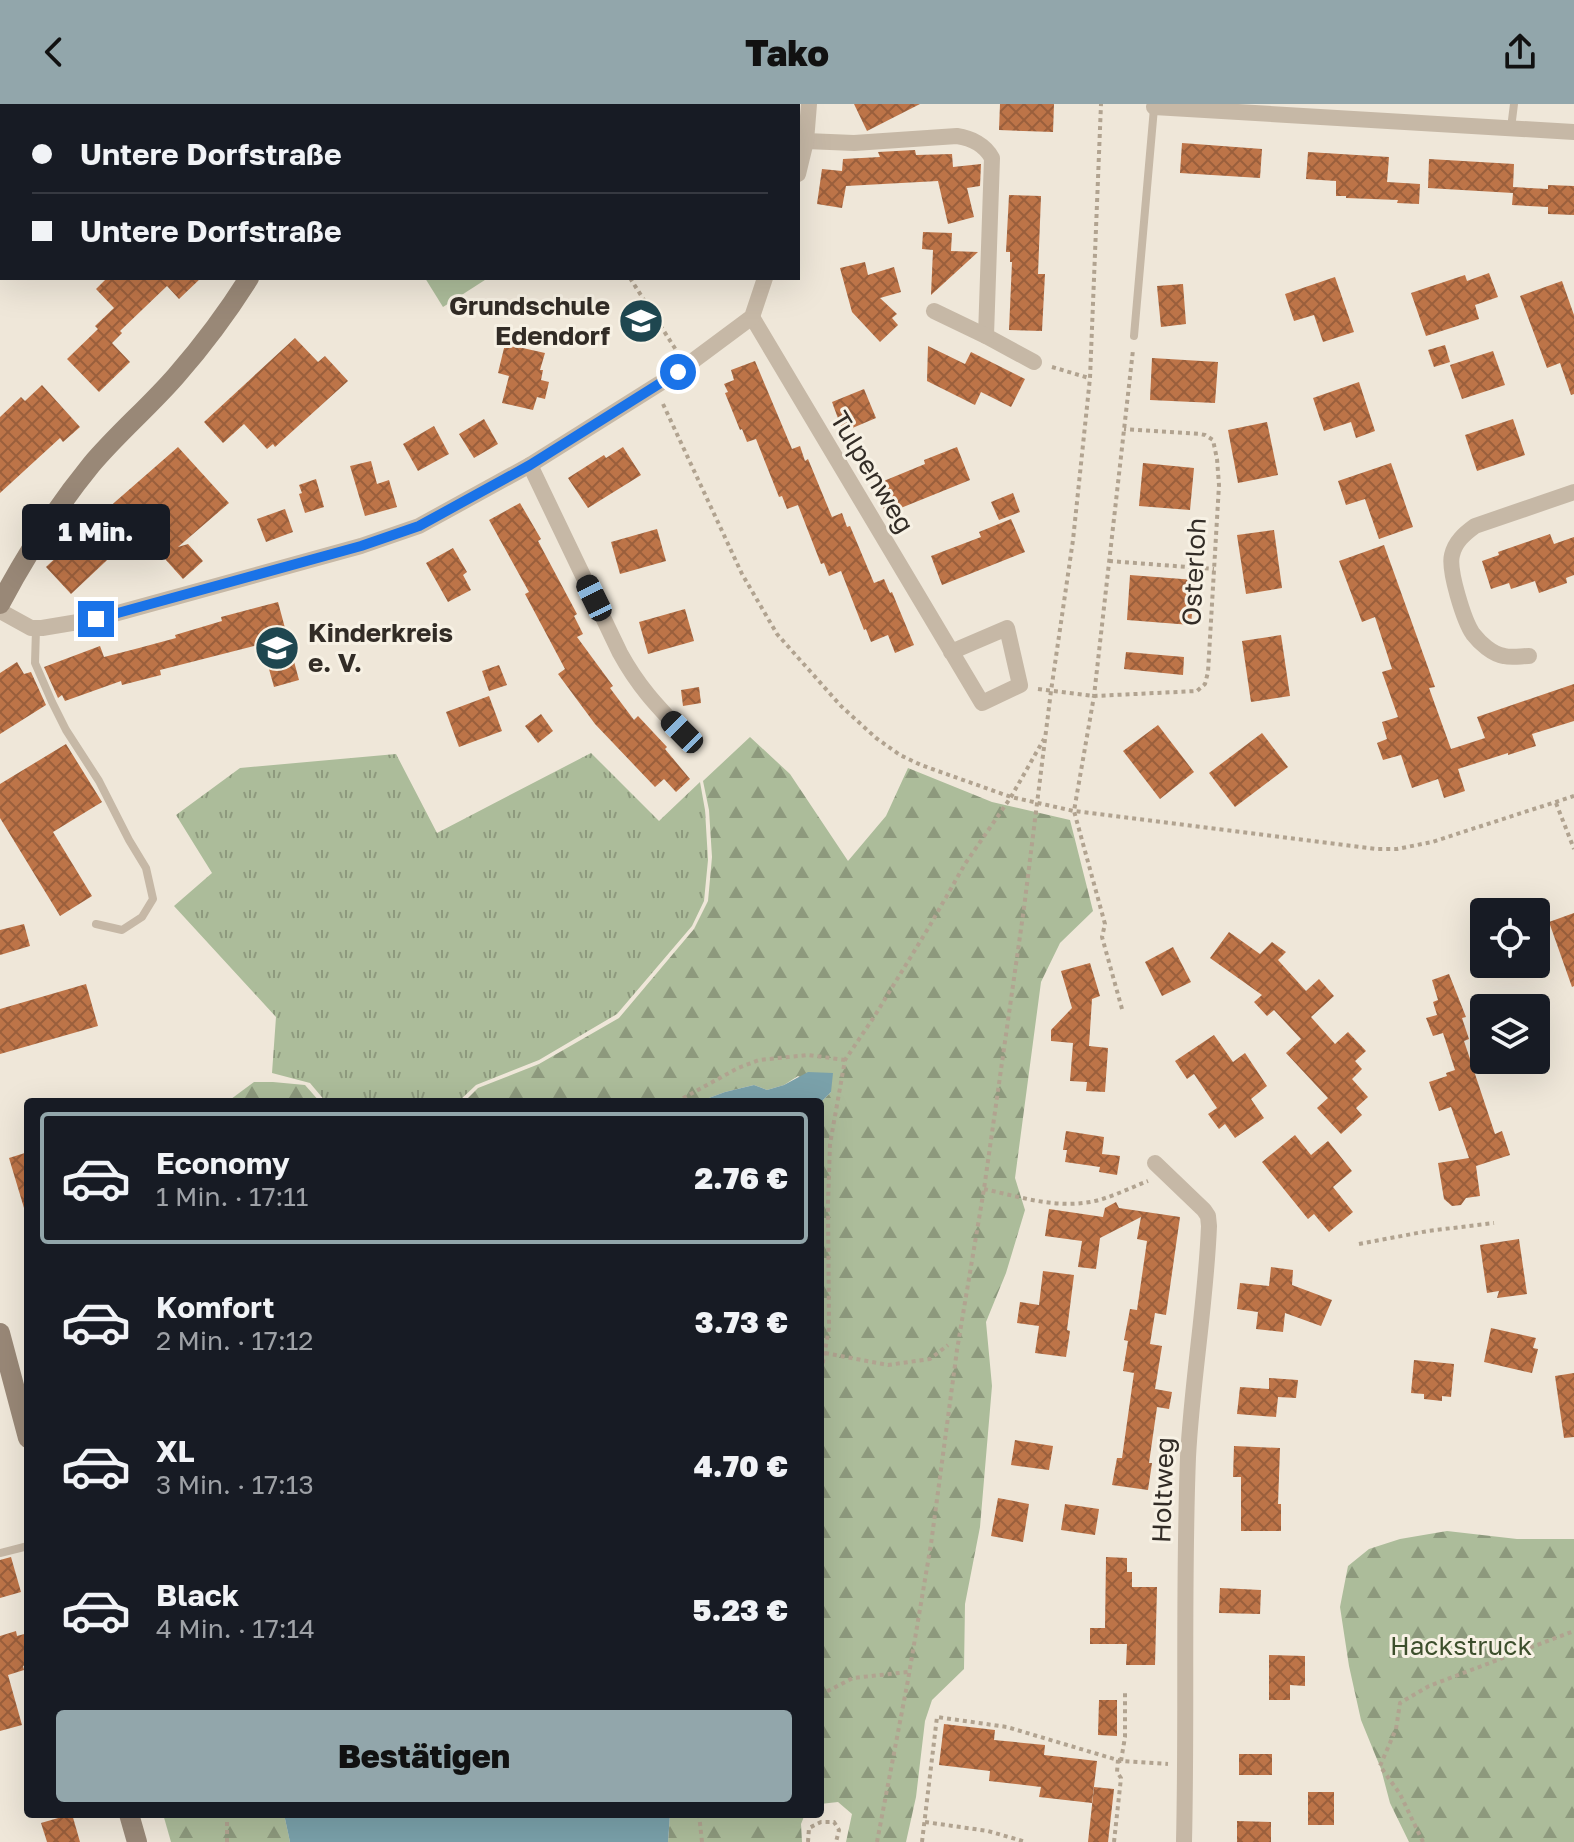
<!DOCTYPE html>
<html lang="de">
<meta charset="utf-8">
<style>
:root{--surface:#171b24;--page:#242831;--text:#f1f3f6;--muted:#9ea1a6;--line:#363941;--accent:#92a6ab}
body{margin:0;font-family:"Golos Text",sans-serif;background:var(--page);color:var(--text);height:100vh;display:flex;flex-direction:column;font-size:30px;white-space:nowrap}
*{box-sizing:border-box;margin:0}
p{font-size:26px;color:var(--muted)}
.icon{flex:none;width:44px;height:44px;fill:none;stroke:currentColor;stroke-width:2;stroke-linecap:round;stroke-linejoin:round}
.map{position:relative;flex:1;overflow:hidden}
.side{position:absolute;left:24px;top:994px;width:800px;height:720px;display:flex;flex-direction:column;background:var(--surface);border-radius:8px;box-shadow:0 8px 32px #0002}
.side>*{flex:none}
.top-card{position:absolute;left:0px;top:0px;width:800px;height:176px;box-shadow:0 8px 32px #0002;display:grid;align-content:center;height:176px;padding:0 32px;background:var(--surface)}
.buttons{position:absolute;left:1470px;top:794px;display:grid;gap:16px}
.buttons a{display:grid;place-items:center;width:80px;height:80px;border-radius:8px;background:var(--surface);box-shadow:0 8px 32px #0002;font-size:40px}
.end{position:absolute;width:36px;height:36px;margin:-18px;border:10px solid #1a73e8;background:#fff;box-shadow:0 0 0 4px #fff}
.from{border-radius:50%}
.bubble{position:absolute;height:56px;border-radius:8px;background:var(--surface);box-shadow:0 8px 32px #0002;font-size:26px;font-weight:800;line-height:56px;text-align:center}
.car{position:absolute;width:24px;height:48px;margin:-24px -12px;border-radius:10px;box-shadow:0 0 6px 2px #0007;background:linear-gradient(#222 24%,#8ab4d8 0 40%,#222 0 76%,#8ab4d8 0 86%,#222 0)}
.top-card b{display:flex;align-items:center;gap:28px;height:76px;font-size:30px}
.top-card b+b{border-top:2px solid var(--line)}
.top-card i{width:20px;height:20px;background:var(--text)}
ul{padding:14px 0 0;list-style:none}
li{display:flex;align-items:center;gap:24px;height:132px;margin:0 16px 12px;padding:0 16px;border:4px solid transparent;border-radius:8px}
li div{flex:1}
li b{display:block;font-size:30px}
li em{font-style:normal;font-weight:800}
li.on{border-color:var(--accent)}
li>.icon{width:72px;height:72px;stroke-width:1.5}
.button{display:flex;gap:16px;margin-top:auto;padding:16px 32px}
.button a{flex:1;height:92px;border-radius:8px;background:var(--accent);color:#111;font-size:32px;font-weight:800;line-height:92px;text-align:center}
header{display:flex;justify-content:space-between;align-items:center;height:104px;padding:0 32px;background:var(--accent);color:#111;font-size:36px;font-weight:800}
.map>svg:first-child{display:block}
</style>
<header><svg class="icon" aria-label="back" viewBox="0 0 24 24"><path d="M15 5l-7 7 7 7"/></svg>Tako<svg class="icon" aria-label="share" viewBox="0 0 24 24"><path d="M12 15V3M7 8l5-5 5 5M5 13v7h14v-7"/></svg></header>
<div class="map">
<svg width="1574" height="1738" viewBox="0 0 1574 1738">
<defs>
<pattern id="grass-tufts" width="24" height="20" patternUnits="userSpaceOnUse" patternTransform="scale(2)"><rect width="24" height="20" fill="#acbc9a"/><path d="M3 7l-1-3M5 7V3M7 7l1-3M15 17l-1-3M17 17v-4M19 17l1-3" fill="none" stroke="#8d997d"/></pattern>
<pattern id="forest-firs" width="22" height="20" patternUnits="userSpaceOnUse" patternTransform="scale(2)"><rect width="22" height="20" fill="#acbc9a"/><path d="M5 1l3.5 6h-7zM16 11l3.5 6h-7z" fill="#8d997d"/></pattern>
<pattern id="building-cross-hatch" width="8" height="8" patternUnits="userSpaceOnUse" patternTransform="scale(2)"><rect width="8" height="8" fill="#bd7448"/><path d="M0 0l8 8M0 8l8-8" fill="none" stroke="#9a5f3c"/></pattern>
</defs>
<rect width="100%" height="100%" fill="#efe7d9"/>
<!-- grass -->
<polygon fill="url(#grass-tufts)" points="591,649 659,717 700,678 705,706 708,756 704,797 692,822 617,910 539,956 476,981 458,998 326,998 310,979 272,969 276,913 174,802 212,769 176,711 240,664 396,650 437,729"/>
<!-- forest -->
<g fill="url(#forest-firs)">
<polygon points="750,633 790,670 848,757 886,712 908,664 992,698 1070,716 1093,807 1060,839 1041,878 1015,1074 1025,1106 1006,1169 986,1218 992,1282 980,1423 965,1500 964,1565 932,1596 925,1617 916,1693 906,1738 846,1738 852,1710 838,1698 820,1700 820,999 831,988 798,972 784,981 767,986 754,981 725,988 698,998 464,998 478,984 539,960 619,914 694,825 708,797 712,753 709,706 703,677"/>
<polygon points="254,978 273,978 305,981 320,998 227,998"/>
<polygon points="1447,1427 1517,1435 1574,1435 1574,1738 1409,1738 1390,1699 1381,1665 1361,1616 1349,1562 1340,1503 1348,1462 1369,1445 1400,1435"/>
<polygon points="163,1710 284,1710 290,1738 171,1738"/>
<polygon points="670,1710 805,1710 801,1720 802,1738 668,1738"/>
</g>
<!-- green -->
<polygon fill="#acbc9a" points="425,174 488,174 443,203"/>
<!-- water -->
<g fill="#7aa1aa">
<polygon points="808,968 833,969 831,988 820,999 698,998 725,988 754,981 767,986 784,981"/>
<polygon points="284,1710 670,1710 668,1738 290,1738"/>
</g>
<!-- building -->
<g fill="url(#building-cross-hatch)">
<polygon points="854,0 920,0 867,27"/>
<polygon points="1000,0 1054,0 1053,28 999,26"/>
<polygon points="1182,39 1262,45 1260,74 1180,69"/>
<polygon points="915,46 916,51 952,50 953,63 981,60 980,82 967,84 974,113 948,120 938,77 846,82 842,104 817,100 822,65 842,67 843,55 880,53 878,48"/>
<polygon points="1308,48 1389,53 1387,78 1420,80 1419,100 1397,99 1398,96 1346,94 1346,92 1336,92 1336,77 1306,75"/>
<polygon points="1429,55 1514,60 1513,83 1548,85 1548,81 1574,82 1574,111 1548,110 1548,103 1512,101 1513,89 1428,84"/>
<polygon points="1009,91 1041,92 1038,170 1045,170 1042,227 1009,226 1012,158 1010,158 1010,148 1006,148"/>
<polygon points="923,128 952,129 951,147 978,148 931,191 933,146 922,145"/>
<polygon points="865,158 868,171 894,163 901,188 880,194 897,210 892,214 898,221 880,238 852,208 840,164"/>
<polygon points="1489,169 1498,193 1475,201 1479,215 1426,232 1411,189 1465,171 1467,177"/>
<polygon points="1335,173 1354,228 1323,238 1314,211 1294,217 1285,190"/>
<polygon points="107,174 201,174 179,195 167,182 120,227 122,229 112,239 130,258 99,288 67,255 98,225 95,222 114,204 96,185"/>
<polygon points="1562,177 1574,211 1574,290 1571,291 1560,259 1547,264 1520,192"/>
<polygon points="1183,180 1186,220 1161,223 1157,182"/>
<polygon points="295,234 318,258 325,252 348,277 275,343 273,340 267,345 244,320 223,339 204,318"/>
<polygon points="505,240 545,249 540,266 543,266 541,276 549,278 545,295 537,293 533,306 502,299 509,272 498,269"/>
<polygon points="1445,241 1450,258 1434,263 1428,246"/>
<polygon points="928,242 965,260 971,248 1025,275 1011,303 981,288 975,301 927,277"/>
<polygon points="1493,247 1505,281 1462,295 1450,261"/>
<polygon points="1152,254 1218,258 1215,299 1150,296"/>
<polygon points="755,257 792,345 800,342 805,357 808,355 832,413 842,409 847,423 850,422 874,479 884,475 890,489 892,488 914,541 895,549 888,531 871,538 866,525 864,526 841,467 829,472 824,459 821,460 798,401 787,405 782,392 779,393 756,335 747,338 742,325 740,326 725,289 728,288 724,280 734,276 731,266"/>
<polygon points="1359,278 1375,327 1356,334 1351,318 1324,327 1313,294"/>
<polygon points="42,281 80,323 63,338 60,334 0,389 0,313 21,293 25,297"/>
<polygon points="864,285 876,314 843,328 832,298"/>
<polygon points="484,315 498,340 474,354 459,330"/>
<polygon points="1513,315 1525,351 1477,367 1465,331"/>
<polygon points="1267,318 1278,371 1238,379 1228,326"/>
<polygon points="434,322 449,350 418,367 403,340"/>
<polygon points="178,343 229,399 178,443 188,440 203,457 183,475 139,426 71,490 46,463 115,398"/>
<polygon points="623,343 641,371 588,404 568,374 604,351 606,354"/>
<polygon points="957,343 970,376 886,410 874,381 925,360 924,356"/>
<polygon points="371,357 377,380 389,376 397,403 365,412 350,362"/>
<polygon points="1143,359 1194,364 1190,406 1139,402"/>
<polygon points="1391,359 1413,423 1379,435 1365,395 1346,401 1338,377"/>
<polygon points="316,375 324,403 305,409 299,390 302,389 299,381"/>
<polygon points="1013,389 1020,408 999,416 991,398"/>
<polygon points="520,399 541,435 538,437 577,510 574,512 583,530 577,533 613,582 610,584 634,616 638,612 667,643 665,645 690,675 676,688 664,675 655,683 595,620 558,570 565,565 525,490 529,488 489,416"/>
<polygon points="285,405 293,428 266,438 257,415"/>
<polygon points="1011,415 1025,448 942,481 931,452 981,433 979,428"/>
<polygon points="657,425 666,457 620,470 611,438"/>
<polygon points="1274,426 1282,484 1246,490 1237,431"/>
<polygon points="1550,430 1554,440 1574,433 1574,471 1566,474 1567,479 1539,489 1535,477 1511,485 1509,479 1491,485 1482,457 1499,451 1498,448"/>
<polygon points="1384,441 1435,583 1429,584 1451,645 1485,634 1477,613 1574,580 1574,617 1532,630 1536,642 1508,651 1508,649 1458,665 1465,687 1444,694 1438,675 1412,684 1401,651 1383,656 1377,639 1387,635 1382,618 1398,613 1382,568 1392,565 1375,513 1362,518 1339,457"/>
<polygon points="453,444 467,468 463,471 471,486 448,498 426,459"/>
<polygon points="1130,471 1195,476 1191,521 1127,516"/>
<polygon points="278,498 299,576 274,583 262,540 160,566 161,571 122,581 121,577 65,597 62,591 58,594 44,563 100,542 104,553 139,544 176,534 175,531 222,517 221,513"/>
<polygon points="685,505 694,537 648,550 639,518"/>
<polygon points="1281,531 1290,592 1251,598 1242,537"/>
<polygon points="1126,548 1184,553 1183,571 1124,565"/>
<polygon points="17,558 24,570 31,568 46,601 0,630 0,569"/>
<polygon points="499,561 507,581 489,587 482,567"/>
<polygon points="699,583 701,599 683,602 681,586"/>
<polygon points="489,592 502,627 459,643 446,608"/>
<polygon points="541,610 553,627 538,639 525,622"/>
<polygon points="1158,621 1194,668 1160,695 1123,647"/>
<polygon points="1262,629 1288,663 1235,703 1209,669"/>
<polygon points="66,640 102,698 53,728 92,792 60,812 0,714 0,680"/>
<polygon points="1574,809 1574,882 1572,883 1549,818"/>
<polygon points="24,820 30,842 0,851 0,826"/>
<polygon points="1229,828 1260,850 1272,838 1286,848 1278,856 1306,887 1319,875 1334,892 1311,913 1335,940 1348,928 1366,947 1355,957 1362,965 1352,975 1368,993 1356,1004 1362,1011 1341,1030 1317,1004 1328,994 1286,949 1301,935 1274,906 1267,912 1254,898 1262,891 1210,854"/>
<polygon points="1173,843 1191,878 1162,892 1145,858"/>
<polygon points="1090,859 1100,892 1092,895 1089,942 1108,944 1105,988 1086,987 1087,978 1070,977 1073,939 1051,937 1051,926 1072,904 1061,867"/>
<polygon points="1449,870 1466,913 1462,914 1469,935 1464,937 1495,1030 1502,1027 1510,1051 1476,1062 1480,1092 1466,1094 1461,1101 1452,1102 1444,1095 1438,1059 1469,1054 1451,1003 1439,1007 1429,978 1447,972 1446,969 1455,966 1443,929 1433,932 1426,914 1437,911 1433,898 1438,896 1432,876"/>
<polygon points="86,880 98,922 0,950 0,905"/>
<polygon points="1214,931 1233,958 1245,949 1267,982 1251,995 1264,1014 1235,1034 1225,1020 1219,1025 1208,1010 1217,1004 1194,970 1187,975 1175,957"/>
<polygon points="1066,1027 1104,1033 1102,1050 1120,1052 1117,1071 1099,1068 1100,1063 1065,1058 1067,1046 1063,1046"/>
<polygon points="1295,1031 1311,1051 1328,1037 1352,1067 1333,1083 1353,1108 1329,1128 1314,1110 1308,1115 1262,1058"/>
<polygon points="28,1048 28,1103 24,1104 9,1054"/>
<polygon points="1116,1098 1119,1104 1180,1113 1166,1211 1155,1209 1150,1240 1162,1242 1155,1285 1172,1288 1169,1305 1157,1303 1149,1359 1152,1359 1148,1386 1112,1381 1117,1354 1122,1354 1134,1269 1123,1267 1128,1237 1124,1236 1130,1205 1137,1206 1147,1137 1137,1135 1141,1113 1100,1134 1096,1165 1078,1163 1082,1137 1045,1132 1049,1105 1103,1113 1105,1104"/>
<polygon points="1519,1135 1527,1190 1497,1194 1499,1187 1487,1189 1480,1141"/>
<polygon points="1271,1163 1293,1166 1292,1181 1332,1196 1321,1222 1285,1209 1283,1228 1256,1225 1258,1208 1237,1205 1240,1179 1269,1182"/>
<polygon points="1043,1167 1074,1171 1067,1226 1070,1227 1066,1253 1035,1249 1039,1222 1017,1219 1020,1198 1039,1201"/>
<polygon points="1491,1224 1536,1234 1533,1244 1538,1245 1532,1269 1484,1258"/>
<polygon points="1414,1256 1454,1260 1451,1293 1442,1292 1442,1297 1424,1295 1424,1290 1411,1289"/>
<polygon points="1574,1269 1574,1333 1564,1334 1555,1272"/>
<polygon points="1269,1274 1298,1276 1296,1294 1278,1293 1276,1313 1237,1310 1240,1283 1269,1285"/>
<polygon points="1015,1336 1053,1342 1049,1366 1011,1361"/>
<polygon points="1234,1342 1280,1344 1278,1400 1281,1400 1281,1427 1241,1427 1241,1373 1233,1373"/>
<polygon points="998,1394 1029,1400 1023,1438 991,1432"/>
<polygon points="1065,1400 1099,1405 1095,1431 1061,1426"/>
<polygon points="11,1453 21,1488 0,1494 0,1456"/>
<polygon points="1106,1453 1127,1454 1127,1468 1132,1468 1132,1483 1157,1483 1155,1561 1126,1561 1127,1540 1090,1540 1090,1524 1105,1524"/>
<polygon points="1220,1484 1261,1486 1260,1510 1219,1509"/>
<polygon points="16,1527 17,1532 28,1529 28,1560 23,1562 24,1566 8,1571 22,1621 0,1627 0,1532"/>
<polygon points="1269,1551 1305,1552 1305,1582 1290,1581 1290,1596 1269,1596"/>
<polygon points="1099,1596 1117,1596 1117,1632 1098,1631"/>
<polygon points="944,1620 995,1626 994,1636 1045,1641 1044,1651 1097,1657 1092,1699 1039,1693 1041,1683 989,1677 990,1667 939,1661"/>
<rect x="1239" y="1650" width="33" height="21"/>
<polygon points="1094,1683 1114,1685 1108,1738 1088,1738"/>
<rect x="1308" y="1688" width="26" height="33"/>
<polygon points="72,1710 80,1738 47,1738 41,1719"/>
<polygon points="1237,1717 1271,1718 1271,1738 1237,1738"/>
</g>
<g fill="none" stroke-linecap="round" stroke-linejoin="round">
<!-- path -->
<g stroke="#b1a390" stroke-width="4" stroke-dasharray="4 4" stroke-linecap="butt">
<polyline points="530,0 531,2"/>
<polyline points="254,2 254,0"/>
<polyline points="508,2 511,0"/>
<polyline points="696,2 699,0"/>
<polyline points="630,174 676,246"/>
<polyline points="1052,263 1089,274"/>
<polyline points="663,300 742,470 777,530 841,602 876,634 900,651 921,661 1011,693 1074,707 1377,745 1397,745 1432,738 1574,692"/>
<polyline points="1109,457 1214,465"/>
<polyline points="1038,585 1094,592 1197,587 1205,580 1208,568 1219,381 1217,355 1213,336 1205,331 1200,330 1124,325"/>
<polyline points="1556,699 1574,745"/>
<polyline points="1122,905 1102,833 1105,820 1074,707 1094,592 1133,246"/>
<polyline points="676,998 738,964 759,956 808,951 845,956"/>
<path d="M984 1085C1016 1092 1050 1103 1083 1099 1105 1097 1127 1085 1148 1077"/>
<polyline points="1359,1140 1428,1127 1494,1119"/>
<polyline points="825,1249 888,1261 930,1255 948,1241"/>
<polyline points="820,1275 829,1224 828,1100 830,1040 845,956 874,913 929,823 965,760 1011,693 1044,635"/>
<polyline points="820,1591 853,1574 908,1568"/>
<polyline points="1121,1657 1125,1633 1125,1588"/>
<polyline points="699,1710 702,1738"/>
<polyline points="925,1718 988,1727 1026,1738"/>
<polyline points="227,1738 227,1710"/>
<polyline points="808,1738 809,1724 821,1718 834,1718 839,1726 836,1738"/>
<polyline points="877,1738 908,1576 931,1440 957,1246 984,1085 1024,804 1051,587 1073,436 1090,274 1101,0"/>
<polyline points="922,1738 937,1613 1007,1623 1121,1657 1168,1660"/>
<polyline points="1114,1738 1121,1674 1117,1668 1118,1656"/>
<polyline points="1423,1738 1400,1690 1380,1662 1396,1625 1400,1599 1429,1582 1574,1527"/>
</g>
<!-- lane -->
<g stroke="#c6b8a6" stroke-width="8">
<polyline points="1511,24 1514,0"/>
<polyline points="1134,232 1154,4"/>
<polyline points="36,525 35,559 52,598 66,626 99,677 129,736 146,764 153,795 142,813 122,826 96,820"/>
<polyline points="0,1449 28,1442"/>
</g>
<!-- street -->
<g stroke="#c6b8a6" stroke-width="16">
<polyline points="1154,3 1574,28"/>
<path d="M806 37 854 39 957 32C971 34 985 41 992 54L986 232 1034 258"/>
<polyline points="798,70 806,37 809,0"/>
<polyline points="934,207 986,232"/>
<path d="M752 213C829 341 905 470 982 599L1020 581 1007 524 951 548"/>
<path d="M530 361 620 549C638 582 656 601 682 628"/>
<polyline points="0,507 31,524 42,524 96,515 361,442 419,422 530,361 678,268 752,213 765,174"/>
<path d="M1529 552C1521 552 1512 554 1504 552 1492 550 1480 539 1473 530 1464 517 1448 466 1452 451 1455 438 1464 430 1475 422L1574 388"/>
<path d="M1155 1059 1204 1106 1208 1112 1209 1122C1206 1199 1192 1276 1188 1353 1183 1481 1187 1610 1184 1738"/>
</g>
<!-- secondary -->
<g stroke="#987" stroke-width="20">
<polyline points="315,2 316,0"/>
<path d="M0 500C26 451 56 404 91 361 117 330 149 303 176 272 203 241 227 209 249 174"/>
<polyline points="0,1229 28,1334"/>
<polyline points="129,1710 137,1738"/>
</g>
</g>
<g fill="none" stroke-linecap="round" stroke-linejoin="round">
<!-- route -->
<polyline stroke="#1a73e8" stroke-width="10" points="96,515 361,442 419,422 530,361 678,268"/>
</g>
<!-- icons -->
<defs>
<g id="school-disc" transform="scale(2.3)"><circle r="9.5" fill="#1f4750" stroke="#f7f1e4"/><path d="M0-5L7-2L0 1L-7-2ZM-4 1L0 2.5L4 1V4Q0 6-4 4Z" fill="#fff"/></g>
</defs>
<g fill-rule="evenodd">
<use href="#school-disc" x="641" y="217"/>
<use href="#school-disc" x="277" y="544"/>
</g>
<g text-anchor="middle" stroke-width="6" stroke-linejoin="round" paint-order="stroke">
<!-- poi labels -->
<g font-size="26" font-weight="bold" fill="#322c26" stroke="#f7f1e4" text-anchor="end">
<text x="610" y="211">Grundschule<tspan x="610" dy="30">Edendorf</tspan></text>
<text x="308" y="538" text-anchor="start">Kinderkreis<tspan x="308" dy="30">e. V.</tspan></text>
</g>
<!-- street labels -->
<g font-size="26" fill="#322c26" stroke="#f7f1e4">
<text transform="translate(872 368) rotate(59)" y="9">Tulpenweg</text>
<text transform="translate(1194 468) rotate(-87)" y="9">Osterloh</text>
<text transform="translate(1163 1386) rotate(-88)" y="9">Holtweg</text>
</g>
<!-- park labels -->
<g font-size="26" fill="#3d4f2c" stroke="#f7f1e4">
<text x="1461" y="1551">Hackstruck</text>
</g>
</g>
</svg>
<div class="buttons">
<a><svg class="icon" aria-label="locate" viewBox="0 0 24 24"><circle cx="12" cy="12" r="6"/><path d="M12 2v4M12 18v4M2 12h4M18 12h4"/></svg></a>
<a><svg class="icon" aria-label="layers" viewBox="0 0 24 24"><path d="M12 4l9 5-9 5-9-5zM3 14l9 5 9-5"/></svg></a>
</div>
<i class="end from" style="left:678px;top:268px"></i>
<i class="end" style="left:96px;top:515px"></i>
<div class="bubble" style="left:22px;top:400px;width:148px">1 Min.</div>
<i class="car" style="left:594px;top:494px;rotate:334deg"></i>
<i class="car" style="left:682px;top:628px;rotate:315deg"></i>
<div class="top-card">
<b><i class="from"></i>Untere Dorfstraße</b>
<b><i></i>Untere Dorfstraße</b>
</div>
<section class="side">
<ul>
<li class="on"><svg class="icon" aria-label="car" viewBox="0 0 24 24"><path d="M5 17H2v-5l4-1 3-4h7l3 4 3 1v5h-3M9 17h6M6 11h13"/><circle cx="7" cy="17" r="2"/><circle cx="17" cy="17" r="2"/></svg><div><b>Economy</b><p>1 Min. · 17:11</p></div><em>2.76 €</em></li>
<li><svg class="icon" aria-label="car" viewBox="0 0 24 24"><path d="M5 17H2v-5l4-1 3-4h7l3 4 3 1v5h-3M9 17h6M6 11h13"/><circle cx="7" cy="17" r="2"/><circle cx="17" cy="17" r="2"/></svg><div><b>Komfort</b><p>2 Min. · 17:12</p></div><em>3.73 €</em></li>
<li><svg class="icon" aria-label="car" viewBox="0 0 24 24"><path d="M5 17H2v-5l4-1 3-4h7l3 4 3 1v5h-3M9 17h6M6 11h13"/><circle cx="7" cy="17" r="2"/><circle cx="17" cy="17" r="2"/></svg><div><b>XL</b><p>3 Min. · 17:13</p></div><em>4.70 €</em></li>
<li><svg class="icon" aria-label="car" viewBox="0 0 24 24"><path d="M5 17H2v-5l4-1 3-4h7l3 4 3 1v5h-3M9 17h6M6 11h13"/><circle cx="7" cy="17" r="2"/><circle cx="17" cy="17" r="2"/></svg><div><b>Black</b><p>4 Min. · 17:14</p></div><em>5.23 €</em></li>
</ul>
<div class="button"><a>Bestätigen</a></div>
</section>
</div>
